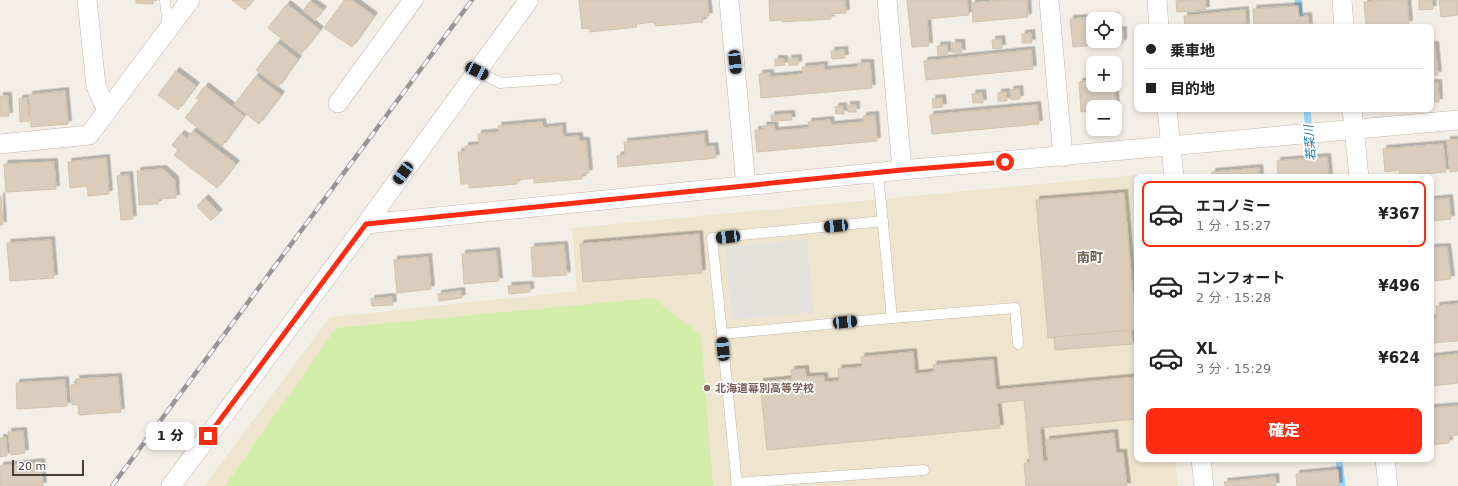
<!DOCTYPE html>
<html lang="ja">
<meta charset="utf-8">
<style>
:root{--surface:#fff;--page:#f2f2f2;--text:#222;--muted:#767676;--line:#e0e0e0;--accent:#ff2b12}
body{margin:0;font-family:"DejaVu Sans","Noto Sans JP",sans-serif;background:var(--page);color:var(--text);height:100vh;display:flex;flex-direction:column;font-size:15px;white-space:nowrap}
*{box-sizing:border-box;margin:0}
p{font-size:13px;color:var(--muted)}
.icon{flex:none;width:22px;height:22px;fill:none;stroke:currentColor;stroke-width:2;stroke-linecap:round;stroke-linejoin:round}
.map{position:relative;flex:1;overflow:hidden}
.sheet{position:absolute;left:1134px;top:174px;width:300px;height:288px;display:flex;flex-direction:column;background:var(--surface);border-radius:8px;box-shadow:0 2px 6px #0003}
.sheet>*{flex:none}
.banner{position:absolute;left:1134px;top:24px;width:300px;height:88px;border-radius:8px;box-shadow:0 2px 6px #0003;display:grid;align-content:center;height:88px;padding:0 12px;background:var(--surface)}
.buttons{position:absolute;left:1086px;top:12px;display:grid;gap:8px}
.buttons a{display:grid;place-items:center;width:36px;height:36px;border-radius:8px;background:var(--surface);box-shadow:0 2px 6px #0003;font-size:20px}
.scale{position:absolute;left:12px;bottom:10px;width:72px;box-sizing:border-box;padding-left:4px;border:2px solid #483f34;border-top:0;font-size:11px;line-height:14px;white-space:nowrap;color:#483f34;-webkit-text-stroke:3px #fff;paint-order:stroke}
.end{position:absolute;width:18px;height:18px;margin:-9px;border:5px solid #ff2b12;background:#fff;box-shadow:0 0 0 2px #fff}
.from{border-radius:50%}
.bubble{position:absolute;height:28px;border-radius:8px;background:var(--surface);box-shadow:0 2px 6px #0003;font-size:13px;font-weight:800;line-height:28px;text-align:center}
.car{position:absolute;width:12px;height:24px;margin:-12px -6px;border-radius:5px;box-shadow:0 0 3px 1px #0007;background:linear-gradient(#222 24%,#8ab4d8 0 40%,#222 0 76%,#8ab4d8 0 86%,#222 0)}
.banner b{display:flex;align-items:center;gap:14px;height:38px;font-size:15px}
.banner b+b{border-top:1px solid var(--line)}
.banner i{width:10px;height:10px;background:var(--text)}
ul{padding:7px 0 0;list-style:none}
li{display:flex;align-items:center;gap:12px;height:66px;margin:0 8px 6px;padding:0 4px;border:2px solid transparent;border-radius:8px}
li div{flex:1}
li b{display:block;font-size:15px}
li em{font-style:normal;font-weight:800}
li.selected{border-color:var(--accent)}
li>.icon{width:36px;height:36px;stroke-width:1.5}
.action{display:flex;gap:8px;margin-top:auto;padding:8px 12px}
.action a{flex:1;height:46px;border-radius:8px;background:var(--accent);color:#fff;font-size:16px;font-weight:800;line-height:46px;text-align:center}
.map>svg:first-child{display:block}
</style>
<div class="map">
<svg width="1458" height="486" viewBox="0 0 1458 486">
<defs>
<filter id="shadow"><feDropShadow dx="3.5" dy="-3.5" stdDeviation="0" flood-color="#0004"/></filter>
</defs>
<rect width="100%" height="100%" fill="#f4efe6"/>
<!-- education -->
<polygon fill="#efe4ce" points="1146,174 1146,177 1137,177 1137,459 1175,459 1178,486 204,486 330,317 577,291 572,228"/>
<!-- green -->
<polygon fill="#d2edaa" points="653,298 701,335 713,486 225,486 336,328"/>
<!-- parking -->
<polygon fill="#e5e2de" points="807,239 814,312 732,320 725,247"/>
<g fill="none" stroke-linecap="round" stroke-linejoin="round">
<!-- stream -->
<g stroke="#9cd6f7" stroke-width="7">
<polyline points="1298,0 1300,27"/>
<polyline points="1307,109 1313,177"/>
<polyline points="1339,459 1342,486"/>
</g>
</g>
<!-- building -->
<g fill="#dacdbd" stroke="#d3c2ac" fill-rule="evenodd" filter="url(#shadow)">
<polygon points="136,0 154,0 153,4 136,3"/>
<polygon points="232,0 253,0 245,10"/>
<polygon points="344,0 352,0 374,16 352,47 324,28"/>
<polygon points="579,0 707,0 709,16 702,17 703,22 655,26 655,22 636,24 637,27 590,32 590,28 582,29"/>
<polygon points="769,0 845,0 846,13 831,14 831,19 782,22 782,20 770,21"/>
<polygon points="907,0 967,0 969,15 927,19 929,46 912,47"/>
<polygon points="1006,0 1027,0 1028,17 973,22 972,3"/>
<polygon points="1185,0 1205,0 1206,10 1177,12 1176,1"/>
<polygon points="1389,0 1407,0 1409,24 1366,27 1364,2"/>
<polygon points="1419,0 1432,0 1433,9 1419,10"/>
<polygon points="1439,0 1458,0 1458,15 1441,17"/>
<polygon points="310,1 323,10 315,20 303,11"/>
<polygon points="287,4 320,30 301,54 268,28"/>
<polygon points="1298,6 1299,17 1308,16 1309,27 1254,27 1253,9"/>
<polygon points="1245,10 1246,27 1185,27 1184,16"/>
<path d="M1115 16 1116 31 1123 30V43L1073 47 1070 19ZM1093 19H1115V41H1093Z"/>
<polygon points="1031,33 1032,43 1022,43 1022,34"/>
<polygon points="1001,39 1002,48 993,49 992,40"/>
<polygon points="277,43 298,59 278,87 256,70"/>
<polygon points="952,43 961,43 962,53 953,53"/>
<polygon points="947,45 948,55 938,55 937,46"/>
<polygon points="1431,45 1435,45 1438,75 1431,75"/>
<polygon points="844,50 845,58 832,59 831,51"/>
<polygon points="1031,50 1033,69 926,80 924,61"/>
<polygon points="798,58 798,65 789,65 788,59"/>
<polygon points="775,59 784,59 785,65 775,66"/>
<polygon points="858,63 870,63 872,88 761,98 759,74 770,73 770,77 803,74 802,67 824,65 824,70 858,67"/>
<polygon points="176,71 196,86 178,110 158,95"/>
<polygon points="256,76 281,95 259,124 234,105"/>
<polygon points="1093,80 1093,85 1114,85 1116,109 1115,107 1093,107 1093,111 1081,112 1079,82"/>
<polygon points="1431,83 1438,83 1439,102 1431,102"/>
<polygon points="205,86 244,116 222,146 185,118 199,100 196,98"/>
<polygon points="1019,89 1020,99 1011,100 1010,90"/>
<polygon points="65,91 68,124 31,127 29,95"/>
<polygon points="1006,92 1007,101 998,101 998,93"/>
<polygon points="982,93 983,103 973,103 972,94"/>
<polygon points="0,96 8,96 9,116 0,116"/>
<polygon points="27,98 29,121 20,122 19,99"/>
<polygon points="942,98 943,107 933,108 932,99"/>
<polygon points="847,105 856,105 856,112 848,112"/>
<polygon points="1037,105 1039,124 932,134 930,115"/>
<polygon points="843,106 844,114 836,114 835,107"/>
<polygon points="791,114 792,120 772,121 771,115"/>
<polygon points="875,115 877,141 757,152 755,130 764,130 763,126 774,125 775,131 809,128 808,122 830,120 831,125 863,122 863,116"/>
<polygon points="542,122 543,128 562,126 563,137 579,136 579,141 586,141 589,173 582,174 582,179 534,183 534,178 516,180 517,184 469,188 469,184 461,184 458,152 465,152 465,146 479,145 478,134 499,132 498,126"/>
<polygon points="193,131 236,164 217,188 174,155 178,150 172,145 181,134 187,138"/>
<polygon points="704,134 705,147 714,146 716,158 618,167 617,156 625,155 624,142"/>
<polygon points="1447,140 1458,140 1458,171 1450,172"/>
<polygon points="1443,144 1446,172 1400,176 1399,170 1385,172 1383,149"/>
<polygon points="1327,157 1329,177 1278,177 1277,161"/>
<polygon points="106,158 109,194 88,196 87,186 70,188 68,162"/>
<polygon points="54,162 56,189 6,192 4,164"/>
<polygon points="1259,168 1260,177 1212,177 1212,172"/>
<polygon points="163,169 175,180 176,198 158,199 158,204 139,205 137,171"/>
<polygon points="129,175 133,219 121,220 117,176"/>
<polygon points="1124,193 1136,330 1048,338 1036,200"/>
<polygon points="0,196 1,196 3,225 0,225"/>
<polygon points="205,198 219,213 211,221 197,206"/>
<polygon points="1449,198 1451,219 1431,221 1431,200"/>
<polygon points="699,234 702,273 583,282 580,244"/>
<polygon points="51,240 54,278 10,281 7,243"/>
<polygon points="564,245 567,275 533,277 531,247"/>
<polygon points="1447,247 1451,279 1431,281 1431,248"/>
<polygon points="496,251 499,281 464,284 462,254"/>
<polygon points="428,257 431,289 397,293 394,260"/>
<polygon points="530,285 530,292 509,294 508,286"/>
<polygon points="461,291 462,298 439,301 438,294"/>
<polygon points="392,297 393,305 372,306 371,299"/>
<polygon points="1458,304 1458,341 1431,343 1431,318 1437,318 1436,306"/>
<polygon points="1131,330 1133,344 1055,350 1054,337"/>
<polygon points="913,352 915,374 934,372 933,365 993,360 996,390 1137,377 1137,419 1040,428 1043,461 1048,461 1046,440 1114,433 1116,453 1123,453 1127,486 1026,486 1024,463 1030,463 1024,400 997,403 1000,428 767,450 760,382 792,379 791,370 805,369 806,377 824,376 824,382 839,381 838,369 862,367 861,357"/>
<polygon points="1458,354 1458,383 1431,386 1431,357"/>
<polygon points="118,377 121,412 79,415 78,404 72,405 71,385 77,384 76,379"/>
<polygon points="65,380 67,406 17,409 16,383"/>
<polygon points="1458,406 1458,435 1449,436 1449,443 1431,445 1431,408"/>
<polygon points="23,431 25,453 11,455 8,432"/>
<polygon points="0,438 6,438 7,456 0,457"/>
<polygon points="41,462 43,486 0,486 0,466"/>
<polygon points="1338,470 1339,486 1297,486 1296,474"/>
<polygon points="1275,477 1276,486 1225,486 1224,482"/>
</g>
<g fill="none" stroke-linecap="round" stroke-linejoin="round">
<!-- lane casing -->
<g stroke="#c1b7a7" stroke-width="11">
<g id="lane">
<polyline points="165,0 168,28"/>
<polyline points="477,71 500,83 557,79"/>
<polyline points="892,318 1015,308 1018,344"/>
<polyline points="722,334 712,238 883,221"/>
<polyline points="736,483 924,470"/>
<polyline points="737,486 722,334 892,318 878,173"/>
</g>
</g>
<!-- street casing -->
<g stroke="#c1b7a7" stroke-width="20">
<g id="street">
<polyline points="87,0 96,86 107,111"/>
<polyline points="729,0 746,186"/>
<polyline points="887,0 902,170"/>
<polyline points="1049,0 1063,157"/>
<polyline points="1157,0 1159,27"/>
<polyline points="1342,0 1344,27"/>
<polyline points="338,103 413,0"/>
<polyline points="1167,109 1174,177"/>
<polyline points="1352,109 1359,177"/>
<polyline points="0,144 89,135 190,0"/>
<polyline points="366,224 902,170 1458,120"/>
<polyline points="1201,459 1204,486"/>
<polyline points="1385,459 1388,486"/>
<polyline points="171,486 366,224 529,0"/>
</g>
</g>
<!-- lane -->
<use href="#lane" stroke="#fff" stroke-width="10"/>
<!-- street -->
<use href="#street" stroke="#fff" stroke-width="19"/>
<!-- rail casing -->
<g stroke="#969696" stroke-width="4.5">
<polyline id="rail" points="112,486 472,0"/>
</g>
<!-- rail -->
<use href="#rail" stroke="#fff" stroke-width="3" stroke-dasharray="9" stroke-linecap="butt"/>
</g>
<g fill="none" stroke-linecap="round" stroke-linejoin="round">
<!-- route -->
<polyline stroke="#ff2b12" stroke-width="5" points="208,436 366,224 902,170 1005,162"/>
</g>
<!-- markers -->
<circle fill="#8d6e63" stroke="#fff" stroke-width="1.5" cx="707" cy="388" r="4"/>
<g text-anchor="middle" stroke-width="3.5" stroke-linejoin="round" paint-order="stroke">
<!-- education labels -->
<g font-size="11" font-weight="bold" fill="#785e54" stroke="#fff" text-anchor="start">
<text x="715" y="392">北海道幕別高等学校</text>
</g>
<!-- water labels -->
<g font-size="12" font-style="italic" fill="#2178ad" stroke="#fff">
<text transform="translate(1310 143) rotate(-95)" y="4">若菜川</text>
</g>
<!-- quarter labels -->
<g font-size="13" font-weight="bold" fill="#6c5d4a" stroke="#fff">
<text x="1090" y="262">南町</text>
</g>
</g>
</svg>
<div class="buttons">
<a><svg class="icon" aria-label="locate" viewBox="0 0 24 24"><circle cx="12" cy="12" r="6"/><path d="M12 2v4M12 18v4M2 12h4M18 12h4"/></svg></a>
<a>+</a>
<a>−</a>
</div>
<div class="scale">20 m</div>
<i class="end from" style="left:1005px;top:162px"></i>
<i class="end" style="left:208px;top:436px"></i>
<div class="bubble" style="left:146px;top:422px;width:48px">1 分</div>
<i class="car" style="left:735px;top:62px;rotate:174deg"></i>
<i class="car" style="left:477px;top:71px;rotate:117deg"></i>
<i class="car" style="left:403px;top:173px;rotate:216deg"></i>
<i class="car" style="left:836px;top:226px;rotate:265deg"></i>
<i class="car" style="left:728px;top:237px;rotate:264deg"></i>
<i class="car" style="left:845px;top:322px;rotate:85deg"></i>
<i class="car" style="left:723px;top:349px;rotate:355deg"></i>
<div class="banner">
<b><i class="from"></i>乗車地</b>
<b><i></i>目的地</b>
</div>
<section class="sheet">
<ul>
<li class="selected"><svg class="icon" aria-label="car" viewBox="0 0 24 24"><path d="M5 17H2v-5l4-1 3-4h7l3 4 3 1v5h-3M9 17h6M6 11h13"/><circle cx="7" cy="17" r="2"/><circle cx="17" cy="17" r="2"/></svg><div><b>エコノミー</b><p>1 分 · 15:27</p></div><em>¥367</em></li>
<li><svg class="icon" aria-label="car" viewBox="0 0 24 24"><path d="M5 17H2v-5l4-1 3-4h7l3 4 3 1v5h-3M9 17h6M6 11h13"/><circle cx="7" cy="17" r="2"/><circle cx="17" cy="17" r="2"/></svg><div><b>コンフォート</b><p>2 分 · 15:28</p></div><em>¥496</em></li>
<li><svg class="icon" aria-label="car" viewBox="0 0 24 24"><path d="M5 17H2v-5l4-1 3-4h7l3 4 3 1v5h-3M9 17h6M6 11h13"/><circle cx="7" cy="17" r="2"/><circle cx="17" cy="17" r="2"/></svg><div><b>XL</b><p>3 分 · 15:29</p></div><em>¥624</em></li>
</ul>
<div class="action"><a>確定</a></div>
</section>
</div>
